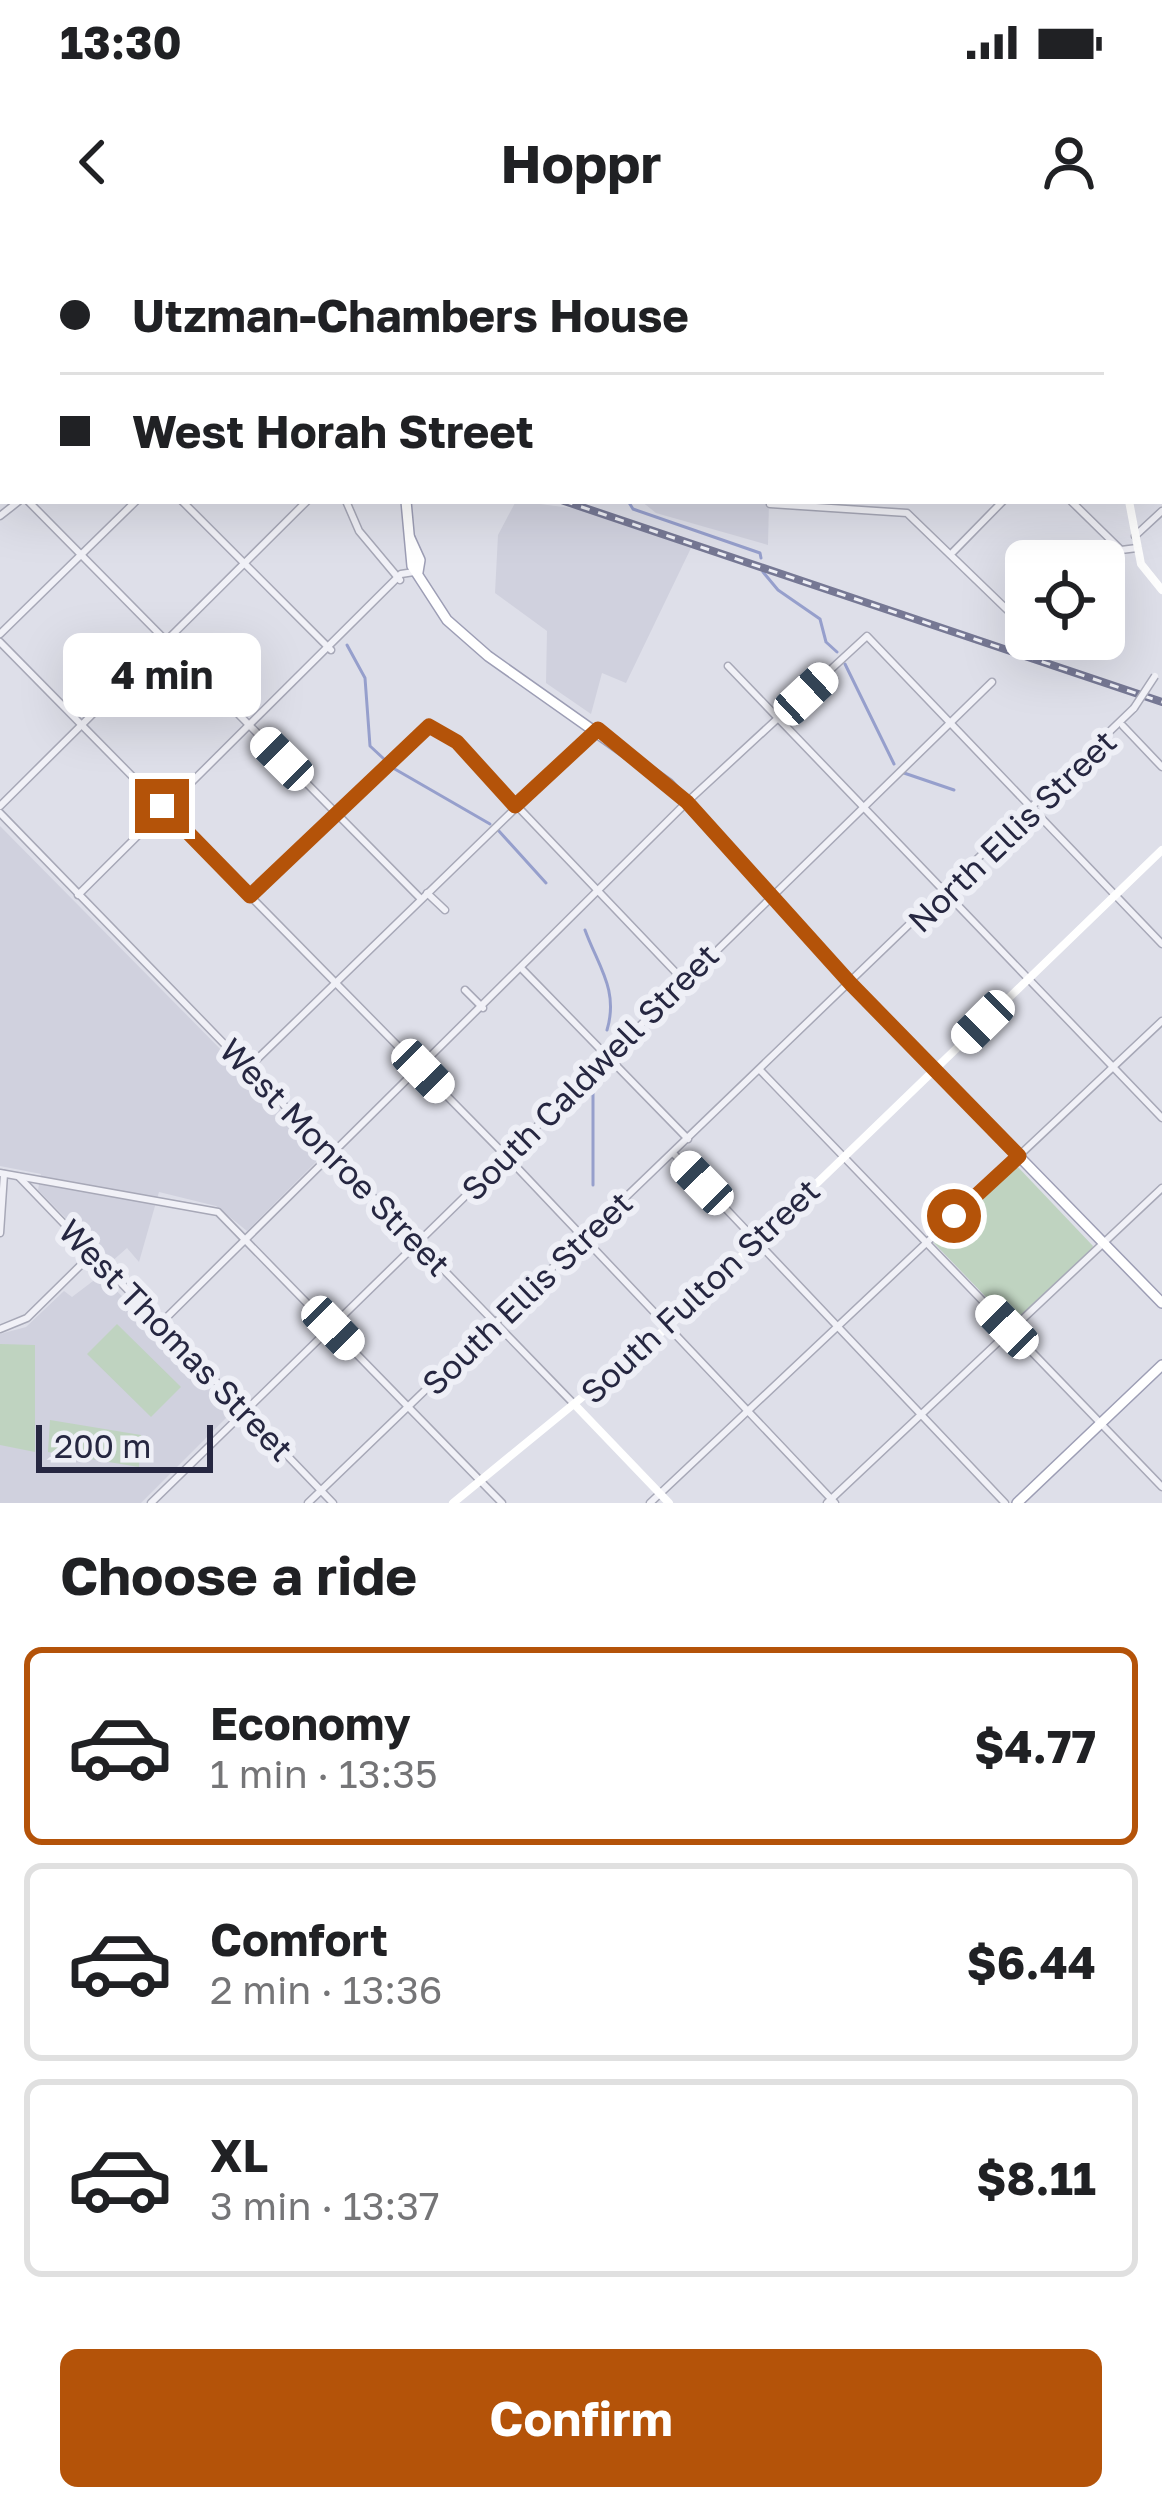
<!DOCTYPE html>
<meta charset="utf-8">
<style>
:root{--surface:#fff;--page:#f6f6f6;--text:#202124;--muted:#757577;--line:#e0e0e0;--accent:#b45309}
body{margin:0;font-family:"Golos Text",sans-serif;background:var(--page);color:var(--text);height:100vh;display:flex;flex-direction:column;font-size:45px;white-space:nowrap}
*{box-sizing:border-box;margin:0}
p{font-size:39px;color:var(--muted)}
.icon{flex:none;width:66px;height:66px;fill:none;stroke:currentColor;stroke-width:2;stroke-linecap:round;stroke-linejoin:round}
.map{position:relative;height:1263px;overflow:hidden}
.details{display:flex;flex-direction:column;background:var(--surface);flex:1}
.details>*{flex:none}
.hud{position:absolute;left:0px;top:0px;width:1164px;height:264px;box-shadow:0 12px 48px #0002;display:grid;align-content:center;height:264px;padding:0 60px;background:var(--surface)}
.controls{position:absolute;left:1005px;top:300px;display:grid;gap:24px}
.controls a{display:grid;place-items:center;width:120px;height:120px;border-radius:18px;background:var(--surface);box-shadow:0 12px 48px #0002;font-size:60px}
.scale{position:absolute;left:36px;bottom:30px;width:177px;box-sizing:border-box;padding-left:12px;border:6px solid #262741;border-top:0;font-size:33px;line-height:42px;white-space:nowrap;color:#262741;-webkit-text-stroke:9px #eeeff6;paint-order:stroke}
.end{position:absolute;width:54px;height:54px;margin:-27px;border:15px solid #b45309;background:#fff;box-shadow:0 0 0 6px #fff}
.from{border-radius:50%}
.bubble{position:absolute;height:84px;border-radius:18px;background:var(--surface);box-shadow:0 12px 48px #0002;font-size:39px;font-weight:700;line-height:84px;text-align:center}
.car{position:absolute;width:36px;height:72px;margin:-36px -18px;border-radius:15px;box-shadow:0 0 9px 3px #0007;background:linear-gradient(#fff 24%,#345 0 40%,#fff 0 76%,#345 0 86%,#fff 0)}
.hud b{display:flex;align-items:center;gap:42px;height:114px;font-size:45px}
.hud b+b{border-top:3px solid var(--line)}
.hud i{width:30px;height:30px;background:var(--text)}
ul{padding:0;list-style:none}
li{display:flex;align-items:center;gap:36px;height:198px;margin:0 24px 18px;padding:0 36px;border:6px solid var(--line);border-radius:18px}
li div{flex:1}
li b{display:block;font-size:45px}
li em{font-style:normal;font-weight:700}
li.selected{border-color:var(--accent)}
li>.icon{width:108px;height:108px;stroke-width:1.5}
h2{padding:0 60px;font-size:54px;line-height:144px}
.button{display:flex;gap:24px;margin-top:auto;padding:24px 60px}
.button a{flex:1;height:138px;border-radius:18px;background:var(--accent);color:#fff;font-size:48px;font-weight:700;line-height:138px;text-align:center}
.status{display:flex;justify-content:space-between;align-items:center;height:84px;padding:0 60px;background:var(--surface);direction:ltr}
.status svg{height:33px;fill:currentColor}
header{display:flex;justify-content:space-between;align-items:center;height:156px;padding:0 60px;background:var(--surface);font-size:54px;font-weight:700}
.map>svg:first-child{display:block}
</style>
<div class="status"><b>13:30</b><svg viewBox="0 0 49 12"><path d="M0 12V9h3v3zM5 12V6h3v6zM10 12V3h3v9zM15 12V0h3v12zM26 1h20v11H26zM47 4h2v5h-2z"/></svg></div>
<header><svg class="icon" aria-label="back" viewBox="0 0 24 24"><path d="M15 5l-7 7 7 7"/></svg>Hoppr<svg class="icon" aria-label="person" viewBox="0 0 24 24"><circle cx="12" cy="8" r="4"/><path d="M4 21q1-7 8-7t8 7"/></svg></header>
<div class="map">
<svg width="1162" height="1263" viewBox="0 0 1162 1263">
<rect width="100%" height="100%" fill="#dedfe9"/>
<!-- built -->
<g fill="#d0d1de">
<polygon points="516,261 587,270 691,308 626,443 602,433 591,474 546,443 547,391 495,353 498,295"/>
<polygon points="641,261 769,261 768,305 656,273"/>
<polygon points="0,586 324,914 247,991 216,966 159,952 139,1022 127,1008 110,1023 38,950 41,934 0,926"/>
<polygon points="101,1035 234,1170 141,1263 0,1263 0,1094 26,1087 64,1051 72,1057"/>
</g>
<!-- green -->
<g fill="#bfd3c0">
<polygon points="1014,923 1093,1006 1087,1018 1012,1084 932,1001"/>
<polygon points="117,1084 181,1147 151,1177 87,1114"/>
<polygon points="0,1104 35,1105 35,1212 0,1205"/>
<polygon points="50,1180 141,1195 139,1227 48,1212"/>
</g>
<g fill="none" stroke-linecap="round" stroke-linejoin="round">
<!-- stream -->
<g stroke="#969fcc" stroke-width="3">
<polyline points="595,0 599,3"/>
<polyline points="547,3 548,0"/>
<polyline points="628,261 633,269 760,313 761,318"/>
<polyline points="763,332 778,350 820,379 826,402 837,412"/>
<polyline points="347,405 365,438 370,506 384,519"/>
<polyline points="845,424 894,524"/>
<polyline points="393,528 490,584"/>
<polyline points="904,533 954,550"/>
<polyline points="498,590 546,643"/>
<path d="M585 690C598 726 619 750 607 790"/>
<polyline points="593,840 593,945"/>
</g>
<!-- street casing -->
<g stroke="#a7a8b7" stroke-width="9">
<g id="street">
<polyline points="45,0 49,3"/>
<polyline points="231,0 240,3"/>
<polyline points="322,0 322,3"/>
<polyline points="707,0 707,3"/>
<polyline points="828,0 828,3"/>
<polyline points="54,3 55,0"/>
<polyline points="184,3 185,0"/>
<polyline points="948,3 949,0"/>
<polyline points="1154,3 1162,0"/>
<polyline points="1161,115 1162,114"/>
<polyline points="1161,179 1162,180"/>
<polyline points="0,233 3,236"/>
<polyline points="28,261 421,659"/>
<polyline points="182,261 331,410"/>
<polyline points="346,261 359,291 400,340"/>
<polyline points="1071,261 1121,310"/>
<polyline points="770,264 907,273 1026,388"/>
<polyline points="0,276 19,261"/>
<polyline points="1135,296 1162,271"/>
<polyline points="953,312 1003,261"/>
<polyline points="1104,327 1121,310 1137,308"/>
<polyline points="0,394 136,261"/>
<polyline points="0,402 509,919 835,1263"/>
<polyline points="728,426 1162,878"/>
<polyline points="1123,486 1162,527"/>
<polyline points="0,566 307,261"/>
<polyline points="0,573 573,1163"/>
<polyline points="427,653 445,670"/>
<polyline points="78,655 401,334 414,332"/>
<polyline points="250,656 433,486 457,503 683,740"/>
<polyline points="523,730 688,899"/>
<polyline points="465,750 483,768"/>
<polyline points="249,827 595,491"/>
<polyline points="760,830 1162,1247"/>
<polyline points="673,913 1005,1263"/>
<polyline points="0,933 218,972 502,1263"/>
<polyline points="19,937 333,1263"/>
<polyline points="0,993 4,934"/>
<polyline points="161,1083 687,562 867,396 1162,704"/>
<polyline points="0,1089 27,1078 92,1014"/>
<polyline points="151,1263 992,442"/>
<polyline points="308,1263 1134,468"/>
<polyline points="650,1263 1162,781"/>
<polyline points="827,1263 1162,948"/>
</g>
</g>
<!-- primary casing -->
<g stroke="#9d9eb5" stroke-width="12">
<g id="primary">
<polyline points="354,0 355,3"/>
<polyline points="406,261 412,326 447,380 488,416 669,544 851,744 1162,1063"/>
<polyline points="410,298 420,320 418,332"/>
<polyline points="1017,1263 1162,1125"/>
</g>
</g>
<!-- street -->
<use href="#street" stroke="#f1f1f7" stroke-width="6"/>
<!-- secondary -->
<g stroke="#fff" stroke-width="8">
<polyline points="1080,0 1081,3"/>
<polyline points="1129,261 1141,324 1162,350"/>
<polyline points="576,1166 669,1263"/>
<polyline points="453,1263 669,1086 1162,610"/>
</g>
<!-- primary -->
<use href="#primary" stroke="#fff" stroke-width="9"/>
<!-- rail casing -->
<g stroke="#767894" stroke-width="8">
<g id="rail">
<polyline points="0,67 3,68"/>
<polyline points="564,261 1162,462"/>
</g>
</g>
<!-- rail -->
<use href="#rail" stroke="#eeeff6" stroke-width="3" stroke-dasharray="9" stroke-linecap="butt"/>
<!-- street-bridge casing -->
<g stroke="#a7a8b7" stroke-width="9" stroke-linecap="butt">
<polyline id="street-bridge" points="1134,468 1155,436"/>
</g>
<!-- street-bridge -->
<use href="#street-bridge" stroke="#f1f1f7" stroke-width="6"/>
</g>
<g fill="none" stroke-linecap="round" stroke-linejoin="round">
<!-- route -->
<polyline stroke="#b45309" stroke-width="15" points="162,566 250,656 429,486 457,502 515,566 598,489 687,562 851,744 1019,916 954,976"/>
</g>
<g text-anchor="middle" stroke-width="12" stroke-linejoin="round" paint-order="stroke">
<!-- street labels -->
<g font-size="33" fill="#262741" stroke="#eeeff6">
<text transform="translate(1012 591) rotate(-44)" y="12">North Ellis Street</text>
<text transform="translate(590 832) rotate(-45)" y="12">South Caldwell Street</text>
<text transform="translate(335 917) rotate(46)" y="12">West Monroe Street</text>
<text transform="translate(700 1051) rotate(-43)" y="12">South Fulton Street</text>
<text transform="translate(527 1053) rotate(-44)" y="12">South Ellis Street</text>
<text transform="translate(176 1100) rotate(46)" y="12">West Thomas Street</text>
</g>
</g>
</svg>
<div class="controls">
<a><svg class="icon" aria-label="locate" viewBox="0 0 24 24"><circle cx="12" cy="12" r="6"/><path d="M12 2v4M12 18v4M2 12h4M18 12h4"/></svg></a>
</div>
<div class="scale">200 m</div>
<i class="end from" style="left:954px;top:976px"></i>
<i class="end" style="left:162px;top:566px"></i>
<div class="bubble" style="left:63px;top:393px;width:198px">4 min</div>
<i class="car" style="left:806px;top:454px;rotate:47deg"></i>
<i class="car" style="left:282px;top:519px;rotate:315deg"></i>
<i class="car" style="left:983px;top:782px;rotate:225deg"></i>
<i class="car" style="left:423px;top:831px;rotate:136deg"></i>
<i class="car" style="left:702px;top:943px;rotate:316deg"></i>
<i class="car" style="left:1007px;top:1087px;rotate:316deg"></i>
<i class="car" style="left:333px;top:1088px;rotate:136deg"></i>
<div class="hud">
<b><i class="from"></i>Utzman-Chambers House</b>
<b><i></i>West Horah Street</b>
</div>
</div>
<section class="details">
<h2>Choose a ride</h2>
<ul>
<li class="selected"><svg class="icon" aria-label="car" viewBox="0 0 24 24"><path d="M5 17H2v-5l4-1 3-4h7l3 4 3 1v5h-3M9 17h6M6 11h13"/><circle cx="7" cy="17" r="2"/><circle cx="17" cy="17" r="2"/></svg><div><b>Economy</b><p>1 min · 13:35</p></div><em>$4.77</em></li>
<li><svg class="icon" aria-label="car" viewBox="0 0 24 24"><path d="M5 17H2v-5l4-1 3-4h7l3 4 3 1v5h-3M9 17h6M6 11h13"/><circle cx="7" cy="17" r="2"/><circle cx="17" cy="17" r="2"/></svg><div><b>Comfort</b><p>2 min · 13:36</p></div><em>$6.44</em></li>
<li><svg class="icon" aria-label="car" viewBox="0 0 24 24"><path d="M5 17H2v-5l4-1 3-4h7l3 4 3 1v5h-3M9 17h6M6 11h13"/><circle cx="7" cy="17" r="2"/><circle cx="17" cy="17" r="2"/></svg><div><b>XL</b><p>3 min · 13:37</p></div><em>$8.11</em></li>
</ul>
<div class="button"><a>Confirm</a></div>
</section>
